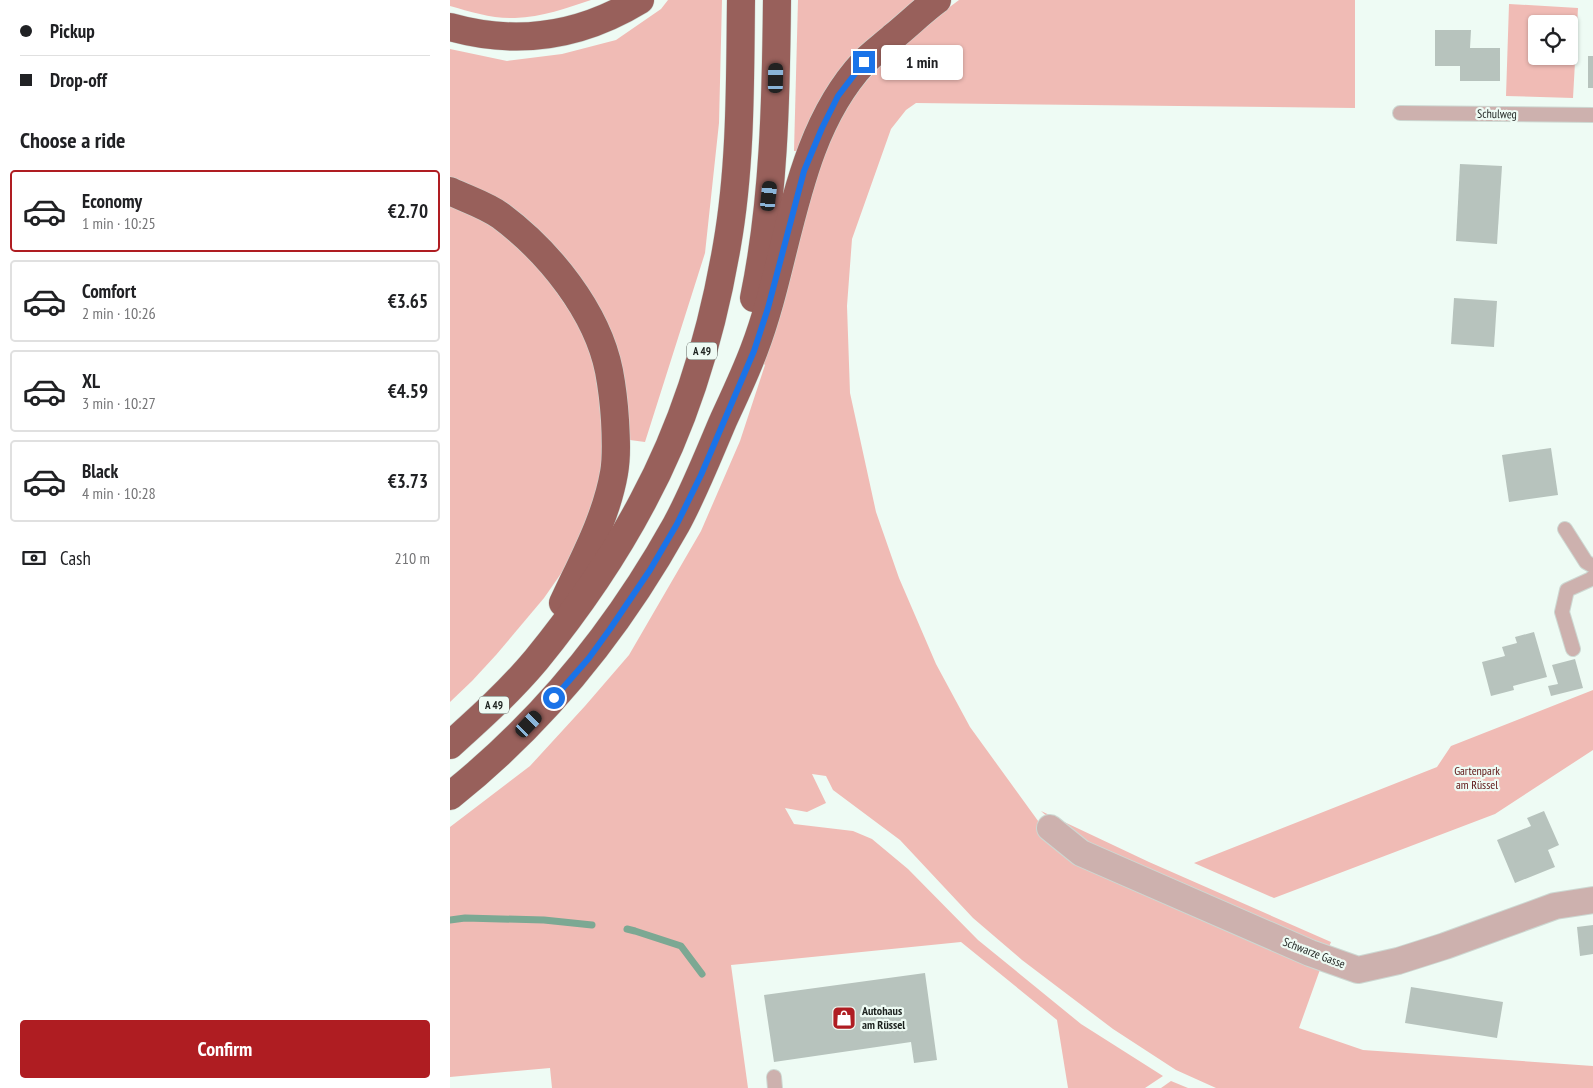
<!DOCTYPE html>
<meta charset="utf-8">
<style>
:root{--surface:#fff;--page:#f2f2f2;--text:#202124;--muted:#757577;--line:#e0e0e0;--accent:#af1d22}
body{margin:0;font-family:"PT Sans Narrow",sans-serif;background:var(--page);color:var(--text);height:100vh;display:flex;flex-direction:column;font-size:19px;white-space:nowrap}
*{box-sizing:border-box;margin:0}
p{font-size:16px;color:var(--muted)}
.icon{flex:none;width:28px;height:28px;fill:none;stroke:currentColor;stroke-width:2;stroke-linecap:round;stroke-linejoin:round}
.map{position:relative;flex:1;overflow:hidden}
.sheet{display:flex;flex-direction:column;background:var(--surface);width:450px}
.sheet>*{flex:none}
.banner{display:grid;align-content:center;height:110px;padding:0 20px;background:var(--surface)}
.tools{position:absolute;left:1078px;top:15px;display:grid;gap:10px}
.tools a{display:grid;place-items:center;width:50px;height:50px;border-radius:5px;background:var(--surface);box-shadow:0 1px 4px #0004;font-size:25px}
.end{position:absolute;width:22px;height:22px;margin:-11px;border:6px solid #1a73e8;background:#fff;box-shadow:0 0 0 2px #fff}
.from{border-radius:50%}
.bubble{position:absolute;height:35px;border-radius:5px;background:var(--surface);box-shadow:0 1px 4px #0004;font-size:16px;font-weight:800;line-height:35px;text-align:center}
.car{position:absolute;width:15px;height:30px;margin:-15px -8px;border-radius:6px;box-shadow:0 0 4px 1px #0007;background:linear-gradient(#222 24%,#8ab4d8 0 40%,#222 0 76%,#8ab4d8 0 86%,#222 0)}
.banner b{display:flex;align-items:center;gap:18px;height:48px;font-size:19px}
.banner b+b{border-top:1px solid var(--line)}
.banner i{width:12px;height:12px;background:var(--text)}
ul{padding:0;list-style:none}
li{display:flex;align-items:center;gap:15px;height:82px;margin:0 10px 8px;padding:0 10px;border:2px solid var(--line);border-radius:5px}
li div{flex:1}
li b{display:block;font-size:19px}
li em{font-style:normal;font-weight:800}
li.selected{border-color:var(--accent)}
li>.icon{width:45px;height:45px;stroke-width:1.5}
h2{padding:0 20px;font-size:22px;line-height:60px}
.pay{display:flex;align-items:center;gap:12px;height:55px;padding:0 20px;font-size:19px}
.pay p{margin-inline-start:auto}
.cta{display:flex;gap:10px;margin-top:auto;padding:10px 20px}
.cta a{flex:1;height:58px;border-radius:5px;background:var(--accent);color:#fff;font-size:20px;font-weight:800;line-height:58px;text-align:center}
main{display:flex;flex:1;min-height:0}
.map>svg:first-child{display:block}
</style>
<main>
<section class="sheet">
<div class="banner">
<b><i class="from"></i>Pickup</b>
<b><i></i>Drop-off</b>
</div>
<h2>Choose a ride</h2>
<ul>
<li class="selected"><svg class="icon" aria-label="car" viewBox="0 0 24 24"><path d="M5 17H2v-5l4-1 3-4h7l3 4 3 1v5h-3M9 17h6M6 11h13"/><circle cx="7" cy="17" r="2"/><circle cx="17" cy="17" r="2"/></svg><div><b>Economy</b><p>1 min · 10:25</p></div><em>€2.70</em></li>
<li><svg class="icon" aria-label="car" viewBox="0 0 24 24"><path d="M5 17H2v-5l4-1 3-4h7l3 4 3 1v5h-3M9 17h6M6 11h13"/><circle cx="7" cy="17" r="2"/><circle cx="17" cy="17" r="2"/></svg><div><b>Comfort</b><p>2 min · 10:26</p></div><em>€3.65</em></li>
<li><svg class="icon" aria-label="car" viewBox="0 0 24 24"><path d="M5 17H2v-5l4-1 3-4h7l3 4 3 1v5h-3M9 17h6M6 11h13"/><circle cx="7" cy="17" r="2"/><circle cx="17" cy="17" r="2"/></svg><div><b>XL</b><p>3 min · 10:27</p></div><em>€4.59</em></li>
<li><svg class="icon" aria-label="car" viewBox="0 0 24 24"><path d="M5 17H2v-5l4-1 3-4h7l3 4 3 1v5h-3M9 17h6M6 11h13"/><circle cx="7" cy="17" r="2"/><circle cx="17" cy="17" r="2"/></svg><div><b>Black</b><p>4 min · 10:28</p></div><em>€3.73</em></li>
</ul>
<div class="pay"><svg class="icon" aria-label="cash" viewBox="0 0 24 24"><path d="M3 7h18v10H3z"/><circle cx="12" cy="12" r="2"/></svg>Cash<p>210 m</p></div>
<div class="cta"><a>Confirm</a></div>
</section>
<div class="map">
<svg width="1143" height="1088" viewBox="0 0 1143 1088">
<rect width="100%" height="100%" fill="#eefbf4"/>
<!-- green -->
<g fill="#f0bbb5" fill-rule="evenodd">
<path d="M0 0H141C117 8 92 17 65 18 44 19 21 12 0 6Z"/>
<polygon points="218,0 272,0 269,123 255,253 195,442 180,440 177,413 154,324 0,178 0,49 57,61 112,54 166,40 211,9"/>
<polygon points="348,0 475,0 352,151 344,151"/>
<polygon points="509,0 905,0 905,108 466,103 456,110 441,129 402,239 397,306 400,393 426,512 449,578 486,664 520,727 591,825 872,964 849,1028 913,1050 1143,1066 1143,1088 766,1088 726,1070 663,1029 572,960 523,918 450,840 383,790 376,776 362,774 376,803 357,812 335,808 344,824 403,831 422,839 458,869 528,940 631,1024 713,1076 695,1088 618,1088 607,1020 511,942 281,965 298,1088 102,1088 100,1068 0,1077 0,827 80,766 135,706 179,655 251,531 290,441 315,365 312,362 379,132 409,89 453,42"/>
<path d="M1059 4 1128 8 1123 98 1056 96ZM1086 24H1119V56H1086Z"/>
<polygon points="0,202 32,217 86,262 129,325 142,356 150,388 154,415 152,473 142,511 117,565 94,598 46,655 22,681 0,702"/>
<polygon points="1143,690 1143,750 1045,814 824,898 744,863 987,767 1001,746"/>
<polygon points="591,811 699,862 881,942 877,952 623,840"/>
<polygon points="721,1081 738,1088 711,1088"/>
</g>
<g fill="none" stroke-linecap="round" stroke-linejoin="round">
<!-- stream -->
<g stroke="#7ca893" stroke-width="7">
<polyline points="0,920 15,918 94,920 142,925"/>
<polyline points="177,929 185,931 231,946 252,974"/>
</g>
</g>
<!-- building -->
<g fill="#b7c3bd">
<polygon points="985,30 1021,30 1020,48 1050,48 1050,81 1010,81 1010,66 985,66"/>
<rect x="1138" y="56" width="5" height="32"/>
<polygon points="1010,164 1052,166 1047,244 1006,241"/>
<polygon points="1004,298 1047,301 1044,347 1001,344"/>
<polygon points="1101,448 1108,495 1059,502 1052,455"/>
<polygon points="1084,632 1097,677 1063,686 1064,690 1041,696 1032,662 1055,656 1052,647 1067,643 1065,637"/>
<polygon points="1125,659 1133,688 1101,696 1098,686 1108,684 1102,665"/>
<polygon points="1094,811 1109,845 1098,850 1105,867 1065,883 1047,840 1081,826 1077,818"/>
<polygon points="1143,925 1143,954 1130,956 1127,927"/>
<polygon points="475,973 487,1060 464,1063 461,1042 324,1062 314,995"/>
<polygon points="961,987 1053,1002 1047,1038 955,1023"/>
</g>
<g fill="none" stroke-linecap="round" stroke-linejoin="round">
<!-- lane casing -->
<g stroke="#cdd8d2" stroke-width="16">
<g id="lane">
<polyline points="950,113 1143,115"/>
<polyline points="1115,529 1136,562 1143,566"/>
<polyline points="1123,649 1112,612 1117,590 1141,579 1143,577"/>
<polyline points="324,1077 325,1088"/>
</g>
</g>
<!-- street casing -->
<g stroke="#cdd8d2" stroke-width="28">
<polyline id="street" points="600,828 631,853 860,953 908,970 948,961 995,946 1105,906 1143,900"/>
</g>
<!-- highway casing -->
<g stroke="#cdd8d2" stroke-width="29">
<g id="highway">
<path d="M0 27C67 46 131 36 190 0"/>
<path d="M0 191C16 199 36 205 51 216 99 252 147 311 159 371 162 387 164 404 165 420 166 438 167 456 164 473 156 519 132 562 113 603"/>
<path d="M304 298C324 201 326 99 327 0"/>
<path d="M0 745C30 718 60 691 86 660 126 611 163 558 193 501 235 423 262 333 277 245 291 165 290 81 291 0"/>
<path d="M0 796C93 722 168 629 226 525 244 492 258 456 273 421 284 397 295 374 304 350 340 257 343 138 414 62 423 53 434 45 443 37 458 25 472 11 487 0"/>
</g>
</g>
<!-- lane -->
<use href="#lane" stroke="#cdb1ae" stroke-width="14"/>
<!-- street -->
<use href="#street" stroke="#cdb1ae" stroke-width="26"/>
<!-- highway -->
<use href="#highway" stroke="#98605b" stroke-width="28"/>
</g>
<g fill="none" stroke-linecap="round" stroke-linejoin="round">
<!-- route -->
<polyline stroke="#1a73e8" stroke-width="6" points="104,698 139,658 160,629 200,570 227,524 251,475 304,351 318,308 354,171 372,128 388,96 414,62"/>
</g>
<!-- icons -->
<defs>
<g id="shop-square" transform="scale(1.25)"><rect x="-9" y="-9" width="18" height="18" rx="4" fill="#af1d22" stroke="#eefbf4"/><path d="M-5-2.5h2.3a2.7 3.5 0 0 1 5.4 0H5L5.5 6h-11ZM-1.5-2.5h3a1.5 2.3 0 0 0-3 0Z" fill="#fff"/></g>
</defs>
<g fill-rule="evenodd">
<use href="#shop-square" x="394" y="1018"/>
</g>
<g text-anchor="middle" stroke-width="4.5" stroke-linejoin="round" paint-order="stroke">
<!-- shield labels -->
<g fill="#eefbf4" stroke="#5c635f" stroke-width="1">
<rect x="237" y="342.5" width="30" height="17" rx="4"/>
<rect x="29" y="696.5" width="30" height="17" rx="4"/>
</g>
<g font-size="11" font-weight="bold" fill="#1d221f">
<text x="252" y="355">A 49</text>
<text x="44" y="709">A 49</text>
</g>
<!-- street labels -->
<g font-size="12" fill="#1d221f" stroke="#eefbf4">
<text transform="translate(1047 114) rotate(1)" y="4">Schulweg</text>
<text transform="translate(864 953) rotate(21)" y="4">Schwarze Gasse</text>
</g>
<!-- park labels -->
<g font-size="12" fill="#5d1514" stroke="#eefbf4">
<text x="1027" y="775">Gartenpark<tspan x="1027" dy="14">am Rüssel</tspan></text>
</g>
<!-- poi labels -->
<g font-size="12" font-weight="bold" fill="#1d221f" stroke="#eefbf4" text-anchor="start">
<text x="412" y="1015">Autohaus<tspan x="412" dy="14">am Rüssel</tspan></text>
</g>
</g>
</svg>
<div class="tools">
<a><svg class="icon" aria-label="locate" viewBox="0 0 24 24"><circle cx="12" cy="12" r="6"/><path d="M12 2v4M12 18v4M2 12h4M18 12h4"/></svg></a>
</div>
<i class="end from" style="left:104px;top:698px"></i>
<i class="end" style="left:414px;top:62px"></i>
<div class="bubble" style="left:431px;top:45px;width:82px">1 min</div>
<i class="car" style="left:326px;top:78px;rotate:1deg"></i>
<i class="car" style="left:319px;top:196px;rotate:6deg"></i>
<i class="car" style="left:79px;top:724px;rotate:44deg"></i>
</div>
</main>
